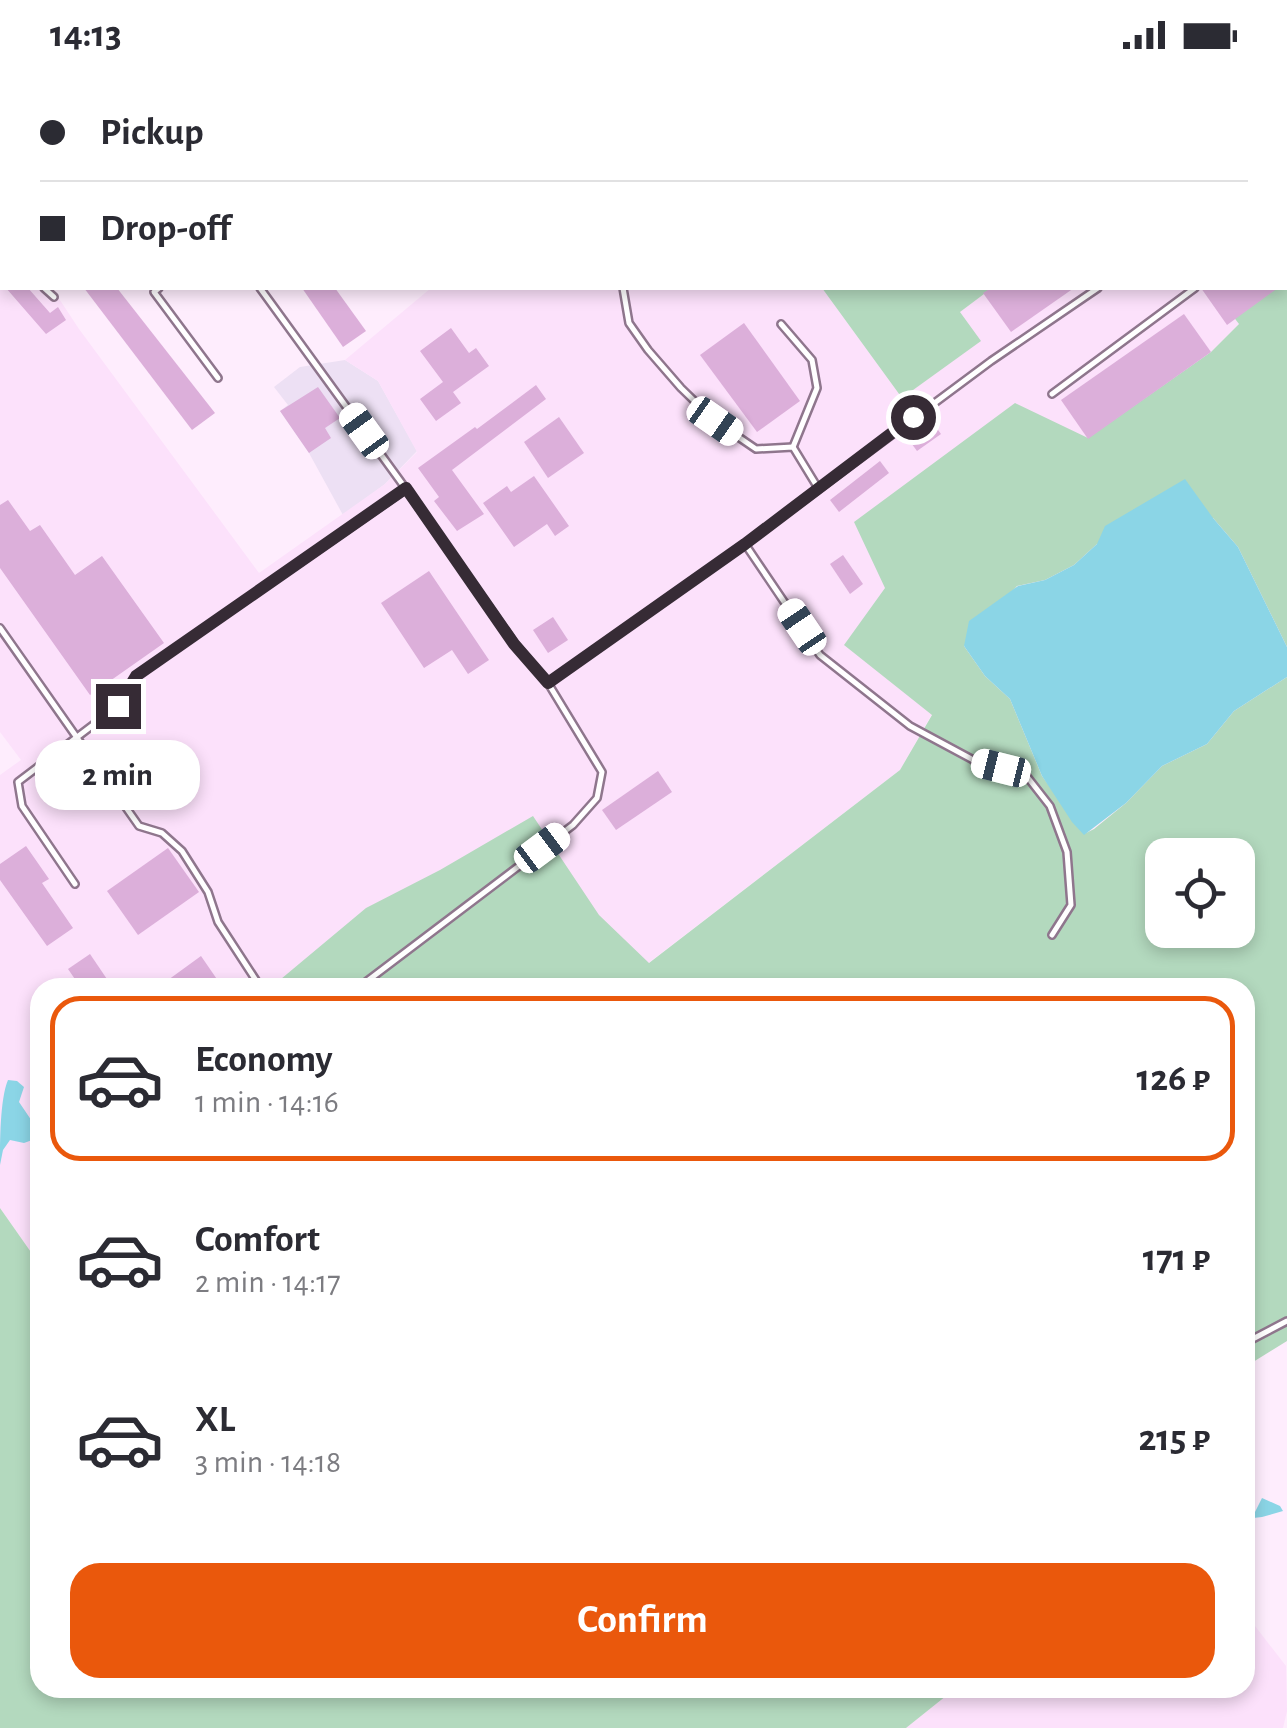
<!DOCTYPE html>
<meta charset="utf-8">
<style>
:root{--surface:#fff;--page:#f2f2f3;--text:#2b2b33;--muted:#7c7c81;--line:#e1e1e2;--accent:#ea580c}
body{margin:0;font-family:"Alegreya Sans",sans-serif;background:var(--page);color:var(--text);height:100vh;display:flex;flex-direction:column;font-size:38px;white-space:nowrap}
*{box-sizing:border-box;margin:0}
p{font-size:32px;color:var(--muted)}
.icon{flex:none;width:55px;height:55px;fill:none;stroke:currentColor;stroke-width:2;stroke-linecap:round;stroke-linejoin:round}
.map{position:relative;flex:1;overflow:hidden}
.side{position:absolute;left:30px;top:908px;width:1225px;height:720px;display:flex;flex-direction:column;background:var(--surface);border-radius:30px;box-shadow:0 5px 15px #0003}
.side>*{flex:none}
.banner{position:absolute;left:0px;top:0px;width:1288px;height:220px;box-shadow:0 5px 15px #0003;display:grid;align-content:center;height:220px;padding:0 40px;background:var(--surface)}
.fabs{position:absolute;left:1145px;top:768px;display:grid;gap:20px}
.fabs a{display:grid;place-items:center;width:110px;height:110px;border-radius:20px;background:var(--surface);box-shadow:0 5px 15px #0003;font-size:50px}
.end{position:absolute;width:45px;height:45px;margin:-22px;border:12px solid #362b35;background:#fff;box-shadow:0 0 0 5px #fff}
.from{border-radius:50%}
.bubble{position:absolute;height:70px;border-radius:30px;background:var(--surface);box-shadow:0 5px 15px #0003;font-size:32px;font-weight:700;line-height:70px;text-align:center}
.car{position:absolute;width:30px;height:60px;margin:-30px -15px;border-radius:12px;box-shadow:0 0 8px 2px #0007;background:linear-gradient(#fff 24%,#345 0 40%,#fff 0 76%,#345 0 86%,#fff 0)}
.banner b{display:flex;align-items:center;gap:35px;height:95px;font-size:38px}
.banner b+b{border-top:2px solid var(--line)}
.banner i{width:25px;height:25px;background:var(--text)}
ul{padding:18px 0 0;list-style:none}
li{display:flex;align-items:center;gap:30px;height:165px;margin:0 20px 15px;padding:0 20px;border:5px solid transparent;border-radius:30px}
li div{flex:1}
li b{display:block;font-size:38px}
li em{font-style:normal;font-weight:700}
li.current{border-color:var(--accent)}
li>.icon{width:90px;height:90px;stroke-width:1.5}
.action{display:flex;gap:20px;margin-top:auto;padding:20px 40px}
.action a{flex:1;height:115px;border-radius:30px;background:var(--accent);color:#fff;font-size:40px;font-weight:700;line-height:115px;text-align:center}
.status{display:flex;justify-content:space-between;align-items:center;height:70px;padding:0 50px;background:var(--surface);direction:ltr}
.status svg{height:28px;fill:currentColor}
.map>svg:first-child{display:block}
</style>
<div class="status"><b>14:13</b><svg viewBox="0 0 49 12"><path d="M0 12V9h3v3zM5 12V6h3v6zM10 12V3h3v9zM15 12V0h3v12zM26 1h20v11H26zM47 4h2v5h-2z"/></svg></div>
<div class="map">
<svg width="1287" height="1658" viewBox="0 0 1287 1658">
<rect width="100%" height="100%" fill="#feedfd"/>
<!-- commercial -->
<polygon fill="#ede0f4" points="345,290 378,311 417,381 385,414 343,445 309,383 280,341 288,335 274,317 300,297"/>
<!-- built -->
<g fill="#fce1fb">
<polygon points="0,138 2,142 2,218 52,218 79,259 259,503 385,414 417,382 378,311 345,290 431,218 822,218 902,328 980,271 960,242 992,218 1211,218 1239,254 1211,282 1088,369 885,518 845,575 932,644 900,700 617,917 40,918 40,1195 0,1138 0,705 21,690 0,662"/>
<polygon points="1245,1543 1286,1596 1287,1641 1283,1658 906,1658 956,1618 1245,1618"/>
</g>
<!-- green -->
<g fill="#b3d9be" fill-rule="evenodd">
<path d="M806 0H1287V577L1238 477 1213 448 1097 474 1074 495 1045 510 1017 516 964 576 985 606 1010 629 1042 706 1084 764 1094 759 1126 733 1162 696 1207 674 1234 641 1287 607V1271L1245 1297V918H287L281 909 366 838 440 800 533 746 599 845 649 893 900 700 932 645 844 575 885 518 854 452 1015 333 1088 368 1211 282 1239 254 1211 218H1285V2H803ZM1162 785H1238V860H1162Z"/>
<polygon points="822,218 992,218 960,242 981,271 902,328"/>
<polygon points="0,1138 40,1195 40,1618 956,1618 906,1658 0,1658"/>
</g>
<!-- water -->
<g fill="#8bd5e6">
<polygon points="1185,409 1213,448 1238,477 1287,577 1287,607 1234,641 1207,674 1162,696 1126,733 1084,765 1072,752 1042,706 1010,629 985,606 964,576 969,551 1018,516 1045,510 1074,495 1097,474 1105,456"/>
<path d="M8 1010 17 1011 24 1017 19 1032 40 1063V1072L35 1069 24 1073 10 1070 3 1080 0 1095C0 1071 0 1029 8 1010Z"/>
<polygon points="1262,1428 1280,1436 1283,1441 1262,1447 1245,1449 1245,1443 1250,1441 1254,1444"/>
</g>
<!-- building -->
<g fill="#dcafda">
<polygon points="6,218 28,218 50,243 58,237 66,250 46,264"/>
<polygon points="84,218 117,218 215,343 192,360"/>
<polygon points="302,218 335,218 366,261 343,277"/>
<polygon points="991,218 1074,218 1011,262 983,223"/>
<polygon points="1201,218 1278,218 1227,255"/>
<polygon points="1184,244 1211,282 1088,369 1061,330"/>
<polygon points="744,253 800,331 757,362 700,285"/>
<polygon points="451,258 469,283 476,278 489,296 453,322 461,333 436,351 420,329 443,312 420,281"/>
<polygon points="536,315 546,329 452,400 484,444 457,461 434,431 439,427 418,398 475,357 477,359"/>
<polygon points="318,317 340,348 325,358 331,368 309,383 280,341"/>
<polygon points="559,347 584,383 548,408 524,372"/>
<polygon points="930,349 941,364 917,381 906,366"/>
<polygon points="880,391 889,403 839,442 830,430"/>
<polygon points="534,406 569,456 555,466 547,454 514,477 483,433 507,416 511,422"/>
<polygon points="8,430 30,461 40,455 75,505 102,486 164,573 90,625 0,498 0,435"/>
<polygon points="843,485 863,514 850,524 830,494"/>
<polygon points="429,501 489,590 468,604 452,580 424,598 381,533"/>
<polygon points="553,547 568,570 548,583 533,560"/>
<polygon points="658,701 672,722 616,760 602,740"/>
<polygon points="26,776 49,809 42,813 73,858 47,876 0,810 0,794"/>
<polygon points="168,778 199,822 138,865 107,821"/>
<polygon points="90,884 113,918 81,918 68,899"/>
<polygon points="201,886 223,918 173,918 168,910"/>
</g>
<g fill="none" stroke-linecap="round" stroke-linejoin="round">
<!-- service casing -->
<g stroke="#8f768d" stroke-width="10">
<g id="service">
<polyline points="479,0 481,2"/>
<polyline points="764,2 768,0"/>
<polyline points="0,54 2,50"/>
<polyline points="0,176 2,180"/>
<polyline points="0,192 2,190"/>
<polyline points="44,218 54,227"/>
<polyline points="159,218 154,222 218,308"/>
<polyline points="260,218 406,419 515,574 548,613 602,702 597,728 573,755 358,918"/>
<polyline points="623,218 629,253 648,280 681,318 715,351 756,379 793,377 818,418"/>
<polyline points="781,254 812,290 817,318 793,377"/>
<polyline points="1052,324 1195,218"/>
<polyline points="745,474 820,585 910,656 977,692 1025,704 1050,736 1067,782 1071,835 1052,865"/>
<polyline points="0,558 139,756 162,763 182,781 208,822 218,852 261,918"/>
<polyline points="548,613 745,474 991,291 1098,218"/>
<polyline points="75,814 22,736 18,712 118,636 136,606 406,419"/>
<polyline points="1245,1273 1287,1251"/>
</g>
</g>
<!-- minor casing -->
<g stroke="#8f768d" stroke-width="16">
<g id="minor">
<polyline points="100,0 102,2"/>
<polyline points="435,2 439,0"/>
</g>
</g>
<!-- service -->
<use href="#service" stroke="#fff" stroke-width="5"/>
<!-- minor -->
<use href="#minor" stroke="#fff" stroke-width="11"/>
</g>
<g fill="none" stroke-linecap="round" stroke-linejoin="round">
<!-- route -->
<polyline stroke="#362b35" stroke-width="12" points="118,636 136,606 406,418 514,574 548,613 745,474 913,347"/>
</g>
</svg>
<div class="fabs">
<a><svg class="icon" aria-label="locate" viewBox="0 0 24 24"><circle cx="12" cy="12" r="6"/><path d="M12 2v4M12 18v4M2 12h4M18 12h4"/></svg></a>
</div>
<i class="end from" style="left:913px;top:347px"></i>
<i class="end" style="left:118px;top:636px"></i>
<div class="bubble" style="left:35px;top:670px;width:165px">2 min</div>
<i class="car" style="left:715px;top:351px;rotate:125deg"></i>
<i class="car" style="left:364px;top:361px;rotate:324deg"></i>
<i class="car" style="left:802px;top:557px;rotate:326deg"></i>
<i class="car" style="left:1001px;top:698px;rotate:284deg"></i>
<i class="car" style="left:542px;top:778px;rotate:53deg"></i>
<div class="banner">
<b><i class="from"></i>Pickup</b>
<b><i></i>Drop-off</b>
</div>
<section class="side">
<ul>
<li class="current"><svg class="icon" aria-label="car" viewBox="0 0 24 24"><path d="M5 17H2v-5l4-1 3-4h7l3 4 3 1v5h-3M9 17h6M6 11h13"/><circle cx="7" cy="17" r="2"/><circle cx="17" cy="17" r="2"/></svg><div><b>Economy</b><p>1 min · 14:16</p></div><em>126 ₽</em></li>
<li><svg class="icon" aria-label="car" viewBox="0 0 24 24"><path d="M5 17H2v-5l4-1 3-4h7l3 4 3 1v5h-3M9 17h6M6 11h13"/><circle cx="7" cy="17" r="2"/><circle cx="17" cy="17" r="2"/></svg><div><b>Comfort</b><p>2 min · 14:17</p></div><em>171 ₽</em></li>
<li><svg class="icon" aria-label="car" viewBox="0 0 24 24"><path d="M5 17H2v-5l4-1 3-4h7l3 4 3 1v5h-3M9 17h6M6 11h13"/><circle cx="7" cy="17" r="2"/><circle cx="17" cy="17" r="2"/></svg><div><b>XL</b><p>3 min · 14:18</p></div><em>215 ₽</em></li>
</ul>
<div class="action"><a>Confirm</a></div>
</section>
</div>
